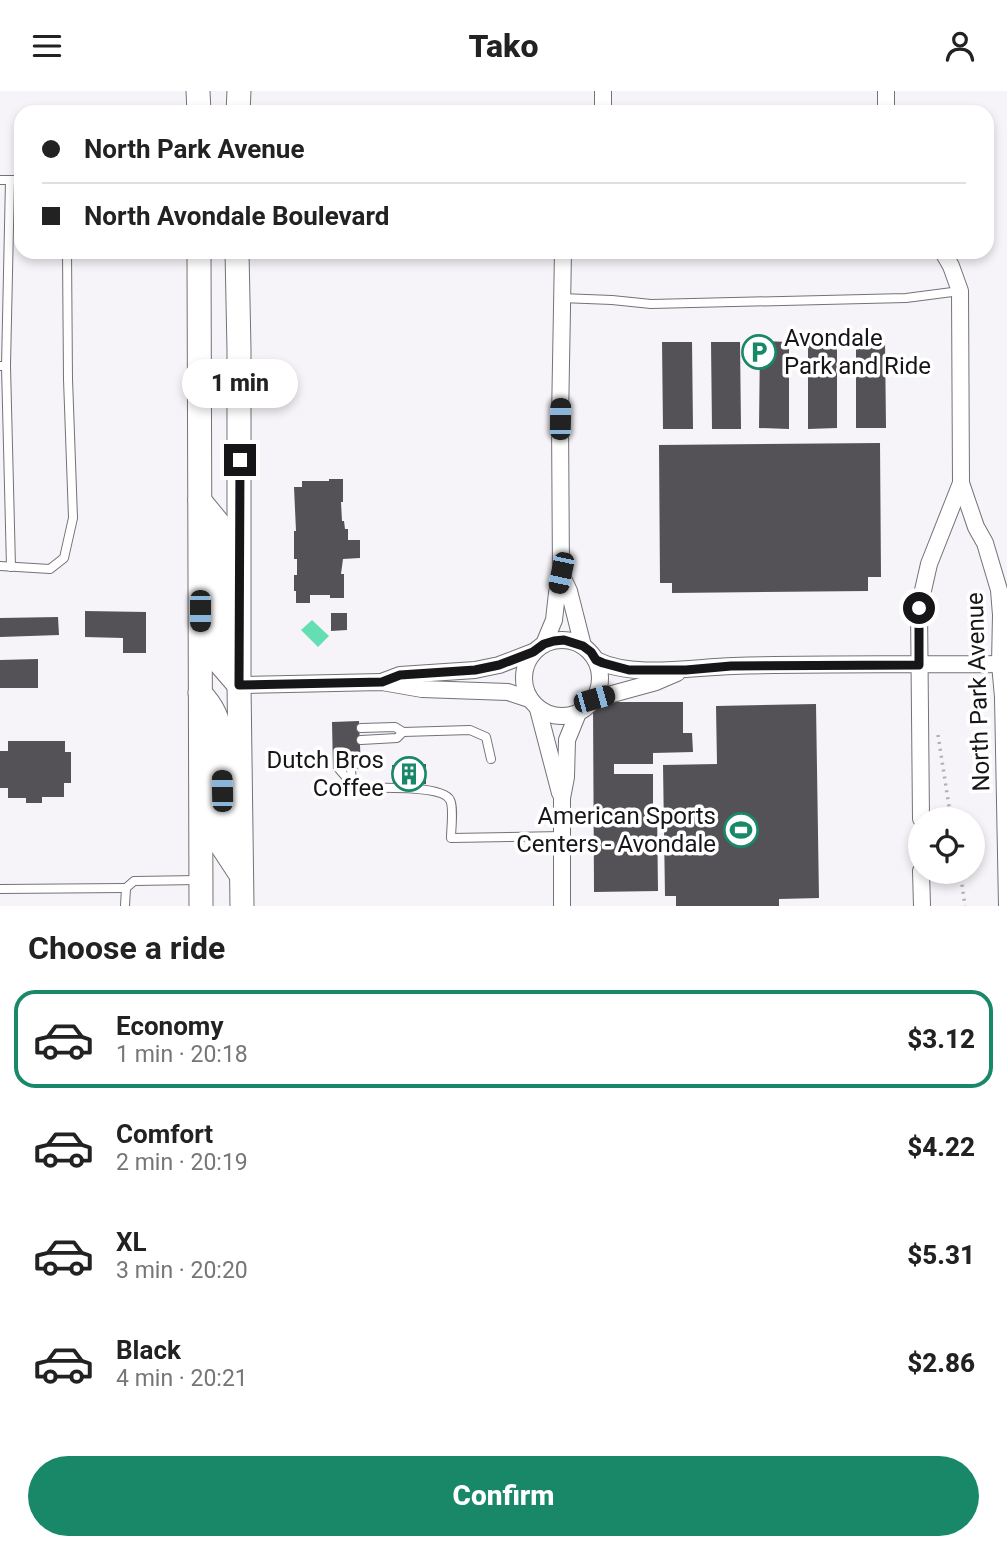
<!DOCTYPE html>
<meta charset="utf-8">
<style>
:root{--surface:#fff;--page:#f2f2f2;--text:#222;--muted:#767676;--line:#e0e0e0;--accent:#188868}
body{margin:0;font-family:Roboto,sans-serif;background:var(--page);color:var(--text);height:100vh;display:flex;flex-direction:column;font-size:26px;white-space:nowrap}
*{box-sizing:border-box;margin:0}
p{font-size:23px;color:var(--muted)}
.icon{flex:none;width:38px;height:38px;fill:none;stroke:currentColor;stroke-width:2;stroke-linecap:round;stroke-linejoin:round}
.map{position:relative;height:815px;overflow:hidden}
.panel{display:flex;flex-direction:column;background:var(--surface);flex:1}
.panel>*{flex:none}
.banner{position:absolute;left:14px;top:14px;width:980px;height:154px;border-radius:21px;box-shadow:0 4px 10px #0003;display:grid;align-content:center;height:154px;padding:0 28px;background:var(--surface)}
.tools{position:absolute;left:908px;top:716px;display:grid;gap:14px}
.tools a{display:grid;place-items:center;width:77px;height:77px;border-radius:50%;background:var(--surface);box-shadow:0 4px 10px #0003;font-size:35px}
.end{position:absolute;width:32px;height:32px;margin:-16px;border:9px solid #161517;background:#fff;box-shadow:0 0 0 4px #fff}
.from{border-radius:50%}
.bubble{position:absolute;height:49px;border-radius:24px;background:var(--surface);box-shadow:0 4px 10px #0003;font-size:23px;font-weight:800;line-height:49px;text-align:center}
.car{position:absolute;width:21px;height:42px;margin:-21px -10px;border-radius:9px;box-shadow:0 0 5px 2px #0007;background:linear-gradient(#222 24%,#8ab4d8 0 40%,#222 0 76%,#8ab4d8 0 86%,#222 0)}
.banner b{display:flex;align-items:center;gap:24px;height:66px;font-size:26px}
.banner b+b{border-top:2px solid var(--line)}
.banner i{width:18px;height:18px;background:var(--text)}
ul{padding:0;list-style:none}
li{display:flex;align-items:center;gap:21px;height:98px;margin:0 14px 10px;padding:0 14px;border:4px solid transparent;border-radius:21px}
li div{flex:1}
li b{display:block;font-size:26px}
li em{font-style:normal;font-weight:800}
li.selected{border-color:var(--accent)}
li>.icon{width:63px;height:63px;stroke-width:1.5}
h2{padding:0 28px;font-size:32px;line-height:84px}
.button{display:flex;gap:14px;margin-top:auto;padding:14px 28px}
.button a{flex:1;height:80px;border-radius:42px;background:var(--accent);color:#fff;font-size:28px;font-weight:800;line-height:80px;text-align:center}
header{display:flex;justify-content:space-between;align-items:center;height:91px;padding:0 28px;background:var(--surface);font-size:32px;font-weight:800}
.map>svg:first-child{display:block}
</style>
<header><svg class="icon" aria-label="menu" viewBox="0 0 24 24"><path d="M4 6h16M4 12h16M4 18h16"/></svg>Tako<svg class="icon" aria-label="person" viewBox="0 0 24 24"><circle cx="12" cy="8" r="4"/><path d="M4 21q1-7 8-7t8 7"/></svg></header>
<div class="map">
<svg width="1007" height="815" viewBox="0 0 1007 815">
<rect width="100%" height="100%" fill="#f6f4f9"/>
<!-- water -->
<polygon fill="#65deb4" points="312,529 329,545 318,556 301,539"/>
<!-- building -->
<g fill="#545257">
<polygon points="760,250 789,251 789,338 759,337"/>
<polygon points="808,250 837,250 837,337 808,338"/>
<polygon points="856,250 885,250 886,337 856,337"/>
<polygon points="662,251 692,251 693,338 663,338"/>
<polygon points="711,251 740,251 741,338 712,338"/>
<polygon points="880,352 881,486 868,486 868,500 672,502 672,492 660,492 659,354"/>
<polygon points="329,388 343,388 343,411 341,411 342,430 344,430 345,438 348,438 348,449 360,449 360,467 343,468 341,483 344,483 344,507 330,507 330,504 310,504 310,512 296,512 296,500 294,500 294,484 297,484 297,468 294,468 294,440 296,440 294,396 302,396 302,390 329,390"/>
<polygon points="85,520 146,521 146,562 123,562 123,547 85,546"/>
<polygon points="331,522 347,522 347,539 331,540"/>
<polygon points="58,526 59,544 0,546 0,527"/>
<polygon points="38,568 38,597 0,597 0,569"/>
<polygon points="593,611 683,611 683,642 692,642 693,661 653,662 653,673 614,673 614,683 653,683 653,718 657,718 658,800 594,801"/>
<polygon points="816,613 819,807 779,808 779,815 676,815 676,805 665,805 663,674 717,673 716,615"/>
<polygon points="359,630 361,678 333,678 332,631"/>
<polygon points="8,650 65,650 65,661 71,661 71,692 64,692 64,706 42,706 42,712 26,712 26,707 8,707 8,697 0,697 0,660 8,660"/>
<polygon points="426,673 426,693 393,693 392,674"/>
</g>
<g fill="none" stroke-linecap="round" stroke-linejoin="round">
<!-- service casing -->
<g stroke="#747277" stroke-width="10">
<g id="service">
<polyline points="0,89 21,89"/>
<polyline points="561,207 612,209 651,213 906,207 960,200"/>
<polyline points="0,275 6,275 10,89"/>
<polyline points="6,275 11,476"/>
<polyline points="0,475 50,478 64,467 73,427 68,288 67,161"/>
<polyline points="361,637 395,636 403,641 470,639 486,646 491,668"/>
<polyline points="361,649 397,647 403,641"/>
<polyline points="339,678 351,692"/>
<path d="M351 679 352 692 360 697C376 697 443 694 450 709 454 716 451 738 451 747L562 745"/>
<polyline points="0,798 126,797"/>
<polyline points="125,815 126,797 134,790 198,789"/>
</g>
</g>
<!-- minor casing -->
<g stroke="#747277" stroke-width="18">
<g id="minor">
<polyline points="603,0 603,21"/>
<polyline points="886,21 886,0"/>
<polyline points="943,161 951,175 960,200 961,392 976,436 985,452 999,499 1001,524 1000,573 1003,606 1007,815"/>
<polyline points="561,483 569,500 583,555"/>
<circle cx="562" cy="587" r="38"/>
<polyline points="544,553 554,529 557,502 561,483 560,328 563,161"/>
<path d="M596 569C634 588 692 576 733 575 822 572 911 574 1000 573"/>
<polyline points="384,590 400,584 475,579 499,574 533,561"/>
<polyline points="239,594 382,591 422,598 508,601 529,608"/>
<polyline points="594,608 656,591 677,582"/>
<polyline points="538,618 560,702"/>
<polyline points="921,728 919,517 929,473 961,392"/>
<polyline points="921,780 922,815"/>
<polyline points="562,815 562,707 566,686 567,649 578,622"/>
</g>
</g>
<!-- secondary casing -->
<g stroke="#747277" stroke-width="25">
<g id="secondary">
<polyline points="198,0 199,21"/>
<polyline points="238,21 239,0"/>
<polyline points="199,161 201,815"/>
<polyline points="237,161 239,259 239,594 242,815"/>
<polyline points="200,410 218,432 220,572 239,594"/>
<path d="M200 602C213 616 218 627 221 646L222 755 241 784"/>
</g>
</g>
<!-- path -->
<g stroke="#b0afb3" stroke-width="3.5" stroke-dasharray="2 5" stroke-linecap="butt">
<polyline points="938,644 951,728"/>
<polyline points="960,780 965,815"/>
</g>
<!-- service -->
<use href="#service" stroke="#fff" stroke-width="8"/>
<!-- minor -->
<use href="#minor" stroke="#fff" stroke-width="16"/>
<!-- secondary -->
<use href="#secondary" stroke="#fff" stroke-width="23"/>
</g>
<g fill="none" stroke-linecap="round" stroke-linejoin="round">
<!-- route -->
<polyline stroke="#161517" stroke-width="9" points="240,369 239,594 382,591 400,584 475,579 499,574 533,561 544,553 554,550 564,549 583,555 591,561 596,569 603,572 629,579 686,579 731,575 919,574 919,517"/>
</g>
<!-- icons -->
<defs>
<g id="parking-ring" transform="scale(1.75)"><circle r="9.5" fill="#fff" stroke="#188868" stroke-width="1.5"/><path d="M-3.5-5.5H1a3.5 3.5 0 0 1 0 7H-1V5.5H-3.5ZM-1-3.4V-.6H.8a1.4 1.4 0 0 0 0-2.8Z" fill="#188868"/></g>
<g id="building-ring" transform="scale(1.75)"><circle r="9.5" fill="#fff" stroke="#188868" stroke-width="1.5"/><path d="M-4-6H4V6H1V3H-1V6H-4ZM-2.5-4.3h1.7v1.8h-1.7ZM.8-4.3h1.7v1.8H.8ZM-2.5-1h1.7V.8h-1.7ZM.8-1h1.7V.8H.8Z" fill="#188868"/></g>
<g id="stadium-ring" transform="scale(1.75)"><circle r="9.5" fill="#fff" stroke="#188868" stroke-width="1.5"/><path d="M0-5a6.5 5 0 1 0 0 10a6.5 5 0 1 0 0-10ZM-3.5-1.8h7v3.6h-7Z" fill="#188868"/></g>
</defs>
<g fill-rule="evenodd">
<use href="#parking-ring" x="759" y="261"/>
<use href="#building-ring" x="409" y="683"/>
<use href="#stadium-ring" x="741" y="739"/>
</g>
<g text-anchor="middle" stroke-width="7" stroke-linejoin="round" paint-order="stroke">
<!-- poi labels -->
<g font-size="24" fill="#161517" stroke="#fff" text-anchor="end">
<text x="784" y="255" text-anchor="start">Avondale<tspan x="784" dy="28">Park and Ride</tspan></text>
<text x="384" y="677">Dutch Bros<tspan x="384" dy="28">Coffee</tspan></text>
<text x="716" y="733">American Sports<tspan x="716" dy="28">Centers - Avondale</tspan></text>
</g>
<!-- street labels -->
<g font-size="24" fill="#161517" stroke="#fff">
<text transform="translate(978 601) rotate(-92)" y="8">North Park Avenue</text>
</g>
</g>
</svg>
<div class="tools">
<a><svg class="icon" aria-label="locate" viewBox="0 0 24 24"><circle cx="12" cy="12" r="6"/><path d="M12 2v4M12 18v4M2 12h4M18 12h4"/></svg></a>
</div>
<i class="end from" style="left:919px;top:517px"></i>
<i class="end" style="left:240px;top:369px"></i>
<div class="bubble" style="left:182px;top:268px;width:116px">1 min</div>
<i class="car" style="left:560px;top:328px;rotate:1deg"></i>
<i class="car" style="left:561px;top:482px;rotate:192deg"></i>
<i class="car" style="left:200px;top:520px;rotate:180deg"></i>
<i class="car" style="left:594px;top:608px;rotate:74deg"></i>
<i class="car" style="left:222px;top:700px;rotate:359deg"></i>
<div class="banner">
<b><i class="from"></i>North Park Avenue</b>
<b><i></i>North Avondale Boulevard</b>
</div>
</div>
<section class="panel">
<h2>Choose a ride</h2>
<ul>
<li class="selected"><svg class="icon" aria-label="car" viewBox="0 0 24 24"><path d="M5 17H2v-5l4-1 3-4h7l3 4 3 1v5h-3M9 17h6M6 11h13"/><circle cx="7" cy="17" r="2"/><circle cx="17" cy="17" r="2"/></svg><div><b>Economy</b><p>1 min · 20:18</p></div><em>$3.12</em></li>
<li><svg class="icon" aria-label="car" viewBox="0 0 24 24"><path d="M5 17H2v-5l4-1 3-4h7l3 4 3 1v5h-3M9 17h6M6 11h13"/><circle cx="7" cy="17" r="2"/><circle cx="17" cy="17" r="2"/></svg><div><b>Comfort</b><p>2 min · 20:19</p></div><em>$4.22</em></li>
<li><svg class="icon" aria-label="car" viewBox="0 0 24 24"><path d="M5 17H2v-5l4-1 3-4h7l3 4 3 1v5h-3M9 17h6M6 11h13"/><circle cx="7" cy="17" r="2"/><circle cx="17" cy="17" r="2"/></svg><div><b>XL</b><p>3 min · 20:20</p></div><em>$5.31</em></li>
<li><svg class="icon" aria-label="car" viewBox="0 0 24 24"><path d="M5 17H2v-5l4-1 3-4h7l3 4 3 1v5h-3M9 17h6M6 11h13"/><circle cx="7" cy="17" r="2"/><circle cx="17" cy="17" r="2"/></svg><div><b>Black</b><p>4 min · 20:21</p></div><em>$2.86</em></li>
</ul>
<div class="button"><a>Confirm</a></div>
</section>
